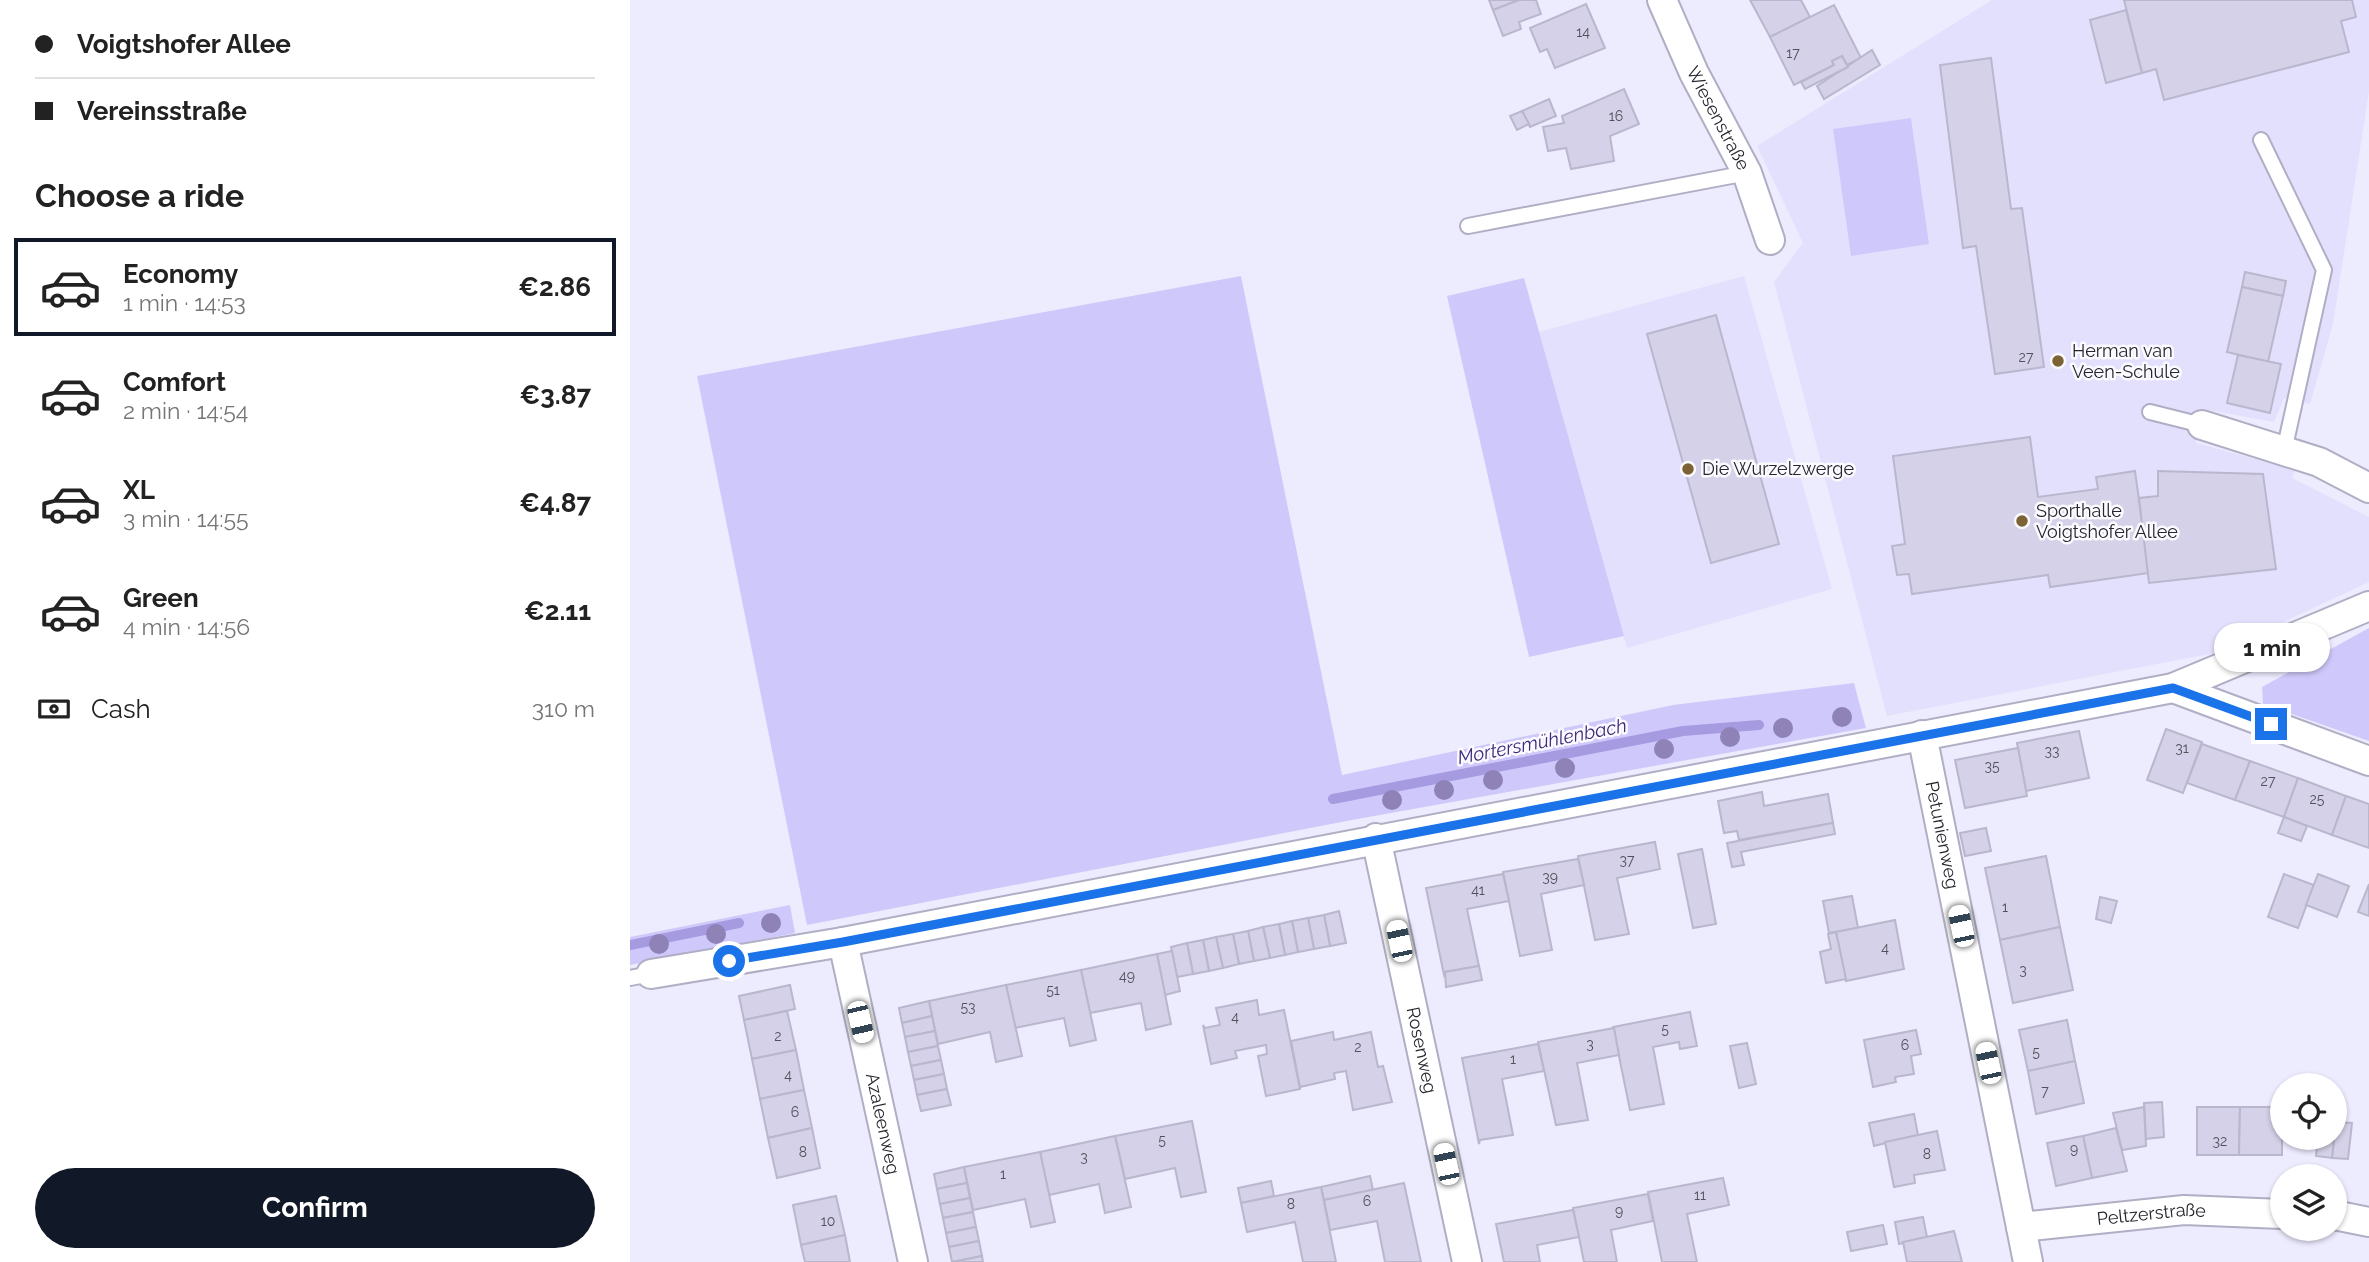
<!DOCTYPE html>
<meta charset="utf-8">
<style>
:root{--surface:#fff;--page:#f2f2f2;--text:#222;--muted:#767676;--line:#e0e0e0;--accent:#111827}
body{margin:0;font-family:Raleway,sans-serif;background:var(--page);color:var(--text);height:100vh;display:flex;flex-direction:column;font-size:26px;white-space:nowrap}
*{box-sizing:border-box;margin:0}
p{font-size:23px;color:var(--muted)}
.icon{flex:none;width:38px;height:38px;fill:none;stroke:currentColor;stroke-width:2;stroke-linecap:round;stroke-linejoin:round}
.map{position:relative;flex:1;overflow:hidden}
.sheet{display:flex;flex-direction:column;background:var(--surface);width:630px}
.sheet>*{flex:none}
.guide{display:grid;align-content:center;height:154px;padding:0 35px;background:var(--surface)}
.controls{position:absolute;left:1640px;top:1073px;display:grid;gap:14px}
.controls a{display:grid;place-items:center;width:77px;height:77px;border-radius:50%;background:var(--surface);box-shadow:0 2px 5px #0004;font-size:35px}
.end{position:absolute;width:32px;height:32px;margin:-16px;border:9px solid #1a73e8;background:#fff;box-shadow:0 0 0 4px #fff}
.from{border-radius:50%}
.bubble{position:absolute;height:49px;border-radius:24px;background:var(--surface);box-shadow:0 2px 5px #0004;font-size:23px;font-weight:700;line-height:49px;text-align:center}
.car{position:absolute;width:21px;height:42px;margin:-21px -10px;border-radius:9px;box-shadow:0 0 5px 2px #0007;background:linear-gradient(#fff 24%,#345 0 40%,#fff 0 76%,#345 0 86%,#fff 0)}
.guide b{display:flex;align-items:center;gap:24px;height:66px;font-size:26px}
.guide b+b{border-top:2px solid var(--line)}
.guide i{width:18px;height:18px;background:var(--text)}
ul{padding:0;list-style:none}
li{display:flex;align-items:center;gap:21px;height:98px;margin:0 14px 10px;padding:0 21px;border:4px solid transparent;border-radius:0px}
li div{flex:1}
li b{display:block;font-size:26px}
li em{font-style:normal;font-weight:700}
li.on{border-color:var(--accent)}
li>.icon{width:63px;height:63px;stroke-width:1.5}
h2{padding:0 35px;font-size:32px;line-height:84px}
.pay{display:flex;align-items:center;gap:18px;height:77px;padding:0 35px;font-size:26px}
.pay p{margin-inline-start:auto}
.cta{display:flex;gap:14px;margin-top:auto;padding:14px 35px}
.cta a{flex:1;height:80px;border-radius:42px;background:var(--accent);color:#fff;font-size:28px;font-weight:700;line-height:80px;text-align:center}
main{display:flex;flex:1;min-height:0}
.map>svg:first-child{display:block}
</style>
<main>
<section class="sheet">
<div class="guide">
<b><i class="from"></i>Voigtshofer Allee</b>
<b><i></i>Vereinsstraße</b>
</div>
<h2>Choose a ride</h2>
<ul>
<li class="on"><svg class="icon" aria-label="car" viewBox="0 0 24 24"><path d="M5 17H2v-5l4-1 3-4h7l3 4 3 1v5h-3M9 17h6M6 11h13"/><circle cx="7" cy="17" r="2"/><circle cx="17" cy="17" r="2"/></svg><div><b>Economy</b><p>1 min · 14:53</p></div><em>€2.86</em></li>
<li><svg class="icon" aria-label="car" viewBox="0 0 24 24"><path d="M5 17H2v-5l4-1 3-4h7l3 4 3 1v5h-3M9 17h6M6 11h13"/><circle cx="7" cy="17" r="2"/><circle cx="17" cy="17" r="2"/></svg><div><b>Comfort</b><p>2 min · 14:54</p></div><em>€3.87</em></li>
<li><svg class="icon" aria-label="car" viewBox="0 0 24 24"><path d="M5 17H2v-5l4-1 3-4h7l3 4 3 1v5h-3M9 17h6M6 11h13"/><circle cx="7" cy="17" r="2"/><circle cx="17" cy="17" r="2"/></svg><div><b>XL</b><p>3 min · 14:55</p></div><em>€4.87</em></li>
<li><svg class="icon" aria-label="car" viewBox="0 0 24 24"><path d="M5 17H2v-5l4-1 3-4h7l3 4 3 1v5h-3M9 17h6M6 11h13"/><circle cx="7" cy="17" r="2"/><circle cx="17" cy="17" r="2"/></svg><div><b>Green</b><p>4 min · 14:56</p></div><em>€2.11</em></li>
</ul>
<div class="pay"><svg class="icon" aria-label="cash" viewBox="0 0 24 24"><path d="M3 7h18v10H3z"/><circle cx="12" cy="12" r="2"/></svg>Cash<p>310 m</p></div>
<div class="cta"><a>Confirm</a></div>
</section>
<div class="map">
<svg width="1739" height="1262" viewBox="0 0 1739 1262">
<rect width="100%" height="100%" fill="#edebfe"/>
<!-- built -->
<g fill="#e3e0fe">
<polygon points="1362,0 1739,0 1739,91 1703,324 1680,404 1654,398 1644,422 1573,409 1566,443 1665,470 1662,478 1739,517 1739,582 1589,652 1257,716 1144,282 1173,243 1127,146"/>
<polygon points="1114,276 1202,589 997,648 909,332"/>
</g>
<!-- green -->
<g fill="#cfc9fb">
<polygon points="1281,118 1299,244 1221,256 1203,129"/>
<polygon points="611,276 712,775 1043,705 1224,683 1236,728 722,820 177,925 67,376"/>
<polygon points="894,278 994,636 899,657 817,296"/>
<polygon points="1739,628 1739,741 1633,704 1632,687"/>
<polygon points="160,905 165,933 0,965 0,937"/>
</g>
<g fill="none" stroke-linecap="round" stroke-linejoin="round">
<!-- stream -->
<g stroke="#a69be1" stroke-width="10">
<polyline points="703,799 1053,731 1129,725"/>
<polyline points="0,945 109,923"/>
</g>
</g>
<!-- building -->
<g fill="#d4d1e8" stroke="#b9b7cd" stroke-width="2">
<polygon points="859,0 889,0 863,10"/>
<polygon points="889,0 906,0 911,14 889,22 891,29 873,36 863,10"/>
<polygon points="1120,0 1171,0 1180,17 1140,37"/>
<polygon points="1494,0 1722,0 1726,17 1711,21 1719,52 1534,100 1526,69 1512,73"/>
<polygon points="956,4 975,48 925,68 917,49 910,52 900,28"/>
<polygon points="1204,5 1231,58 1217,65 1212,56 1202,61 1204,65 1164,85 1140,37"/>
<polygon points="1496,10 1512,73 1476,83 1460,20"/>
<polygon points="1242,50 1250,65 1194,99 1187,86"/>
<polygon points="1212,56 1218,67 1175,89 1171,82 1204,65 1202,61"/>
<polygon points="1361,58 1381,209 1392,208 1414,367 1365,374 1346,246 1333,248 1310,65"/>
<polygon points="994,89 1009,124 980,136 984,161 941,169 936,148 918,151 913,127 934,123 932,116"/>
<polygon points="919,99 926,116 900,127 892,111"/>
<polygon points="892,111 899,124 887,130 880,116"/>
<polygon points="1615,272 1656,281 1653,296 1612,287"/>
<polygon points="1612,287 1653,296 1638,362 1597,352"/>
<polygon points="1086,315 1149,544 1081,563 1017,334"/>
<polygon points="1608,355 1651,364 1640,413 1597,403"/>
<polygon points="1400,437 1408,497 1468,489 1466,477 1505,471 1519,573 1420,587 1418,575 1282,594 1279,574 1267,575 1262,546 1275,544 1263,456"/>
<polygon points="1528,471 1633,474 1646,569 1519,583 1509,498 1528,496"/>
<polygon points="1536,729 1572,742 1553,793 1517,780"/>
<polygon points="1449,731 1459,778 1396,791 1387,743"/>
<polygon points="1572,744 1620,761 1605,800 1557,783"/>
<polygon points="1388,748 1397,796 1335,808 1325,760"/>
<polygon points="1620,761 1668,778 1654,817 1605,800"/>
<polygon points="1668,778 1716,796 1702,835 1654,817"/>
<polygon points="1132,792 1134,806 1198,794 1203,823 1109,840 1107,831 1094,833 1088,801"/>
<polygon points="1716,796 1739,804 1739,848 1702,835"/>
<polygon points="1654,817 1677,826 1671,841 1648,833"/>
<polygon points="1203,823 1205,834 1111,852 1114,865 1102,867 1097,843"/>
<polygon points="1356,828 1361,851 1335,856 1330,833"/>
<polygon points="1025,842 1030,869 987,878 999,934 965,940 948,856"/>
<polygon points="1072,849 1086,924 1063,928 1048,854"/>
<polygon points="1416,856 1430,927 1370,940 1355,868"/>
<polygon points="948,859 954,885 911,894 922,950 890,956 873,872"/>
<polygon points="873,874 879,901 837,909 849,966 815,972 814,975 796,888"/>
<polygon points="1654,874 1684,885 1668,928 1638,917"/>
<polygon points="1688,874 1719,886 1707,917 1676,905"/>
<polygon points="1739,884 1739,916 1728,912"/>
<polygon points="1222,896 1228,928 1199,933 1193,901"/>
<polygon points="1470,897 1487,901 1481,923 1466,919"/>
<polygon points="709,911 716,943 700,946 694,915"/>
<polygon points="694,915 700,946 684,949 678,918"/>
<polygon points="678,918 684,949 668,952 662,921"/>
<polygon points="1265,920 1274,969 1216,981 1206,932"/>
<polygon points="662,921 668,952 655,955 649,924"/>
<polygon points="649,924 655,955 640,958 633,927"/>
<polygon points="633,927 640,958 624,961 618,931"/>
<polygon points="1430,927 1443,990 1383,1003 1370,940"/>
<polygon points="618,931 624,961 609,964 603,934"/>
<polygon points="1206,932 1216,979 1196,983 1190,952 1201,949 1198,934"/>
<polygon points="603,934 609,964 593,968 586,937"/>
<polygon points="586,937 593,968 579,971 573,940"/>
<polygon points="573,940 579,971 563,974 557,943"/>
<polygon points="557,943 563,974 547,977 541,947"/>
<polygon points="542,951 550,991 535,995 527,954"/>
<polygon points="527,954 541,1024 516,1030 511,1003 460,1013 451,970"/>
<polygon points="849,966 852,980 816,987 815,972"/>
<polygon points="451,970 466,1040 440,1046 434,1018 385,1028 376,985"/>
<polygon points="160,985 165,1009 114,1020 109,996"/>
<polygon points="376,985 392,1056 366,1062 360,1032 308,1044 299,1001"/>
<polygon points="627,1000 629,1015 654,1010 670,1089 636,1096 628,1056 637,1054 636,1045 605,1051 607,1058 581,1064 573,1025 575,1028 590,1025 586,1008"/>
<polygon points="299,1001 302,1016 272,1023 269,1008"/>
<polygon points="157,1011 166,1050 122,1059 114,1020"/>
<polygon points="1060,1012 1067,1046 1050,1049 1049,1042 1023,1047 1034,1104 1000,1110 983,1027"/>
<polygon points="302,1016 305,1031 275,1037 272,1023"/>
<polygon points="1437,1020 1445,1061 1398,1071 1389,1030"/>
<polygon points="984,1028 989,1055 947,1063 958,1120 926,1125 908,1042"/>
<polygon points="1286,1030 1291,1054 1281,1056 1284,1074 1265,1077 1266,1082 1243,1087 1234,1040"/>
<polygon points="305,1031 308,1046 278,1052 275,1037"/>
<polygon points="703,1032 704,1040 741,1032 748,1067 753,1066 762,1102 723,1110 716,1071 704,1073 705,1079 670,1087 661,1041"/>
<polygon points="1117,1043 1126,1084 1109,1088 1100,1046"/>
<polygon points="908,1044 914,1071 872,1079 883,1135 850,1140 849,1144 832,1058"/>
<polygon points="308,1046 311,1060 281,1066 278,1052"/>
<polygon points="166,1050 174,1090 130,1099 122,1059"/>
<polygon points="311,1060 314,1074 284,1080 281,1066"/>
<polygon points="1445,1061 1454,1103 1406,1114 1398,1071"/>
<polygon points="314,1074 317,1089 287,1095 284,1080"/>
<polygon points="317,1089 321,1105 291,1111 287,1095"/>
<polygon points="174,1090 182,1128 138,1138 130,1099"/>
<polygon points="1532,1102 1534,1137 1516,1139 1514,1103"/>
<polygon points="1514,1107 1516,1146 1492,1150 1483,1113"/>
<polygon points="1567,1107 1610,1107 1609,1155 1567,1155"/>
<polygon points="1610,1107 1652,1107 1652,1155 1609,1155"/>
<polygon points="1284,1114 1288,1135 1244,1146 1239,1123"/>
<polygon points="562,1121 576,1192 551,1197 545,1168 495,1179 485,1136"/>
<polygon points="1706,1122 1722,1123 1718,1159 1702,1158"/>
<polygon points="182,1128 190,1168 147,1178 138,1138"/>
<polygon points="1486,1128 1497,1171 1462,1178 1453,1136"/>
<polygon points="1307,1131 1315,1170 1284,1175 1285,1183 1264,1187 1255,1142"/>
<polygon points="485,1136 501,1207 475,1213 469,1184 419,1195 410,1152"/>
<polygon points="1453,1136 1462,1178 1426,1186 1417,1143"/>
<polygon points="1688,1138 1704,1138 1702,1158 1686,1156"/>
<polygon points="410,1152 425,1222 401,1227 395,1199 343,1210 334,1167"/>
<polygon points="334,1167 337,1183 307,1189 304,1174"/>
<polygon points="740,1176 743,1190 694,1200 691,1187"/>
<polygon points="1093,1178 1099,1205 1057,1214 1067,1262 1032,1262 1018,1192"/>
<polygon points="641,1181 644,1196 611,1203 608,1188"/>
<polygon points="337,1183 340,1198 310,1204 307,1189"/>
<polygon points="774,1183 791,1262 755,1262 747,1221 700,1230 694,1200"/>
<polygon points="691,1187 706,1262 673,1262 665,1222 617,1232 611,1203"/>
<polygon points="1018,1194 1023,1221 981,1230 987,1262 954,1262 943,1208"/>
<polygon points="206,1196 215,1235 171,1245 163,1205"/>
<polygon points="340,1198 343,1212 313,1218 310,1204"/>
<polygon points="943,1210 949,1237 907,1245 910,1262 874,1262 866,1224"/>
<polygon points="343,1212 346,1227 316,1233 313,1218"/>
<polygon points="1293,1217 1297,1237 1269,1244 1265,1222"/>
<polygon points="1253,1225 1257,1244 1221,1251 1217,1232"/>
<polygon points="346,1227 349,1241 319,1247 316,1233"/>
<polygon points="1324,1231 1332,1262 1277,1262 1273,1242"/>
<polygon points="215,1235 220,1262 175,1262 171,1245"/>
<polygon points="349,1241 352,1256 322,1262 319,1247"/>
<polygon points="352,1256 353,1262 323,1262"/>
</g>
<g fill="none" stroke-linecap="round" stroke-linejoin="round">
<!-- lane casing -->
<g stroke="#b0aec4" stroke-width="18">
<g id="lane">
<polyline points="1631,140 1694,270 1654,451"/>
<polyline points="838,226 1117,173"/>
<polyline points="1520,412 1572,425"/>
<polyline points="0,978 21,974"/>
</g>
</g>
<!-- street casing -->
<g stroke="#b0aec4" stroke-width="32">
<g id="street">
<path id="s1" d="M1032 0 1064 73 1117 173 1140 240"/>
<polyline points="1572,425 1689,462 1739,488"/>
<polyline points="1543,688 1739,761"/>
<path id="s2" d="M1292 735 1398 1262"/>
<path id="s3" d="M746 838 837 1262"/>
<path id="s4" d="M213 942 283 1262"/>
<polyline points="21,974 213,942 1543,688 1739,606"/>
<polyline points="1704,1215 1739,1222"/>
<path id="s5" d="M1391 1227 1554 1210 1652 1214"/>
</g>
</g>
<!-- lane -->
<use href="#lane" stroke="#fff" stroke-width="14"/>
<!-- street -->
<use href="#street" stroke="#fff" stroke-width="28"/>
</g>
<!-- trees -->
<g fill="#8f82b7">
<circle cx="1212" cy="717" r="10"/>
<circle cx="1153" cy="728" r="10"/>
<circle cx="1100" cy="737" r="10"/>
<circle cx="1034" cy="749" r="10"/>
<circle cx="935" cy="768" r="10"/>
<circle cx="863" cy="780" r="10"/>
<circle cx="814" cy="790" r="10"/>
<circle cx="762" cy="800" r="10"/>
<circle cx="141" cy="923" r="10"/>
<circle cx="86" cy="934" r="10"/>
<circle cx="29" cy="944" r="10"/>
</g>
<g fill="none" stroke-linecap="round" stroke-linejoin="round">
<!-- route -->
<polyline stroke="#1a73e8" stroke-width="9" points="99,961 213,942 1543,688 1641,724"/>
</g>
<!-- markers -->
<g fill="#7c6234" stroke="#fbfaff" stroke-width="2.5">
<circle cx="1428" cy="361" r="7"/>
<circle cx="1058" cy="469" r="7"/>
<circle cx="1392" cy="521" r="7"/>
</g>
<g text-anchor="middle" stroke-width="5" stroke-linejoin="round" paint-order="stroke">
<!-- number labels -->
<g font-size="14" fill="#52505c">
<text x="953" y="37">14</text>
<text x="1163" y="58">17</text>
<text x="986" y="121">16</text>
<text x="1396" y="362">27</text>
<text x="1552" y="753">31</text>
<text x="1422" y="756">33</text>
<text x="1362" y="771">35</text>
<text x="1638" y="786">27</text>
<text x="1687" y="804">25</text>
<text x="997" y="865">37</text>
<text x="920" y="882">39</text>
<text x="848" y="895">41</text>
<text x="1375" y="912">1</text>
<text x="1255" y="953">4</text>
<text x="1393" y="975">3</text>
<text x="497" y="981">49</text>
<text x="423" y="995">51</text>
<text x="338" y="1012">53</text>
<text x="605" y="1022">4</text>
<text x="1035" y="1034">5</text>
<text x="148" y="1041">2</text>
<text x="960" y="1049">3</text>
<text x="1275" y="1050">6</text>
<text x="728" y="1052">2</text>
<text x="1406" y="1057">5</text>
<text x="883" y="1064">1</text>
<text x="158" y="1080">4</text>
<text x="1415" y="1096">7</text>
<text x="165" y="1117">6</text>
<text x="532" y="1145">5</text>
<text x="1590" y="1146">32</text>
<text x="1444" y="1154">9</text>
<text x="173" y="1157">8</text>
<text x="1297" y="1159">8</text>
<text x="454" y="1162">3</text>
<text x="373" y="1179">1</text>
<text x="1070" y="1200">11</text>
<text x="737" y="1206">6</text>
<text x="661" y="1209">8</text>
<text x="989" y="1216">9</text>
<text x="198" y="1226">10</text>
</g>
<!-- street labels -->
<g font-size="18" fill="#26252d" stroke="#fbfaff">
<text dy="6" stroke="none"><textPath href="#s1" startOffset="131">Wiesenstraße</textPath></text>
<text dy="6" stroke="none"><textPath href="#s2" startOffset="102">Petunienweg</textPath></text>
<text dy="6" stroke="none"><textPath href="#s3" startOffset="217">Rosenweg</textPath></text>
<text dy="6" stroke="none"><textPath href="#s4" startOffset="186">Azaleenweg</textPath></text>
<text dy="6" stroke="none"><textPath href="#s5" startOffset="131">Peltzerstraße</textPath></text>
</g>
<!-- poi labels -->
<g font-size="18" fill="#26252d" stroke="#fbfaff" text-anchor="start">
<text x="1442" y="357">Herman van<tspan x="1442" dy="21">Veen-Schule</tspan></text>
<text x="1072" y="475">Die Wurzelzwerge</text>
<text x="1406" y="517">Sporthalle<tspan x="1406" dy="21">Voigtshofer Allee</tspan></text>
</g>
<!-- water labels -->
<g font-size="19" font-style="italic" fill="#3f297a" stroke="#fbfaff">
<text transform="translate(912 741) rotate(-11)" y="7">Mortersmühlenbach</text>
</g>
</g>
</svg>
<div class="controls">
<a><svg class="icon" aria-label="locate" viewBox="0 0 24 24"><circle cx="12" cy="12" r="6"/><path d="M12 2v4M12 18v4M2 12h4M18 12h4"/></svg></a>
<a><svg class="icon" aria-label="layers" viewBox="0 0 24 24"><path d="M12 4l9 5-9 5-9-5zM3 14l9 5 9-5"/></svg></a>
</div>
<i class="end from" style="left:99px;top:961px"></i>
<i class="end" style="left:1641px;top:724px"></i>
<div class="bubble" style="left:1584px;top:623px;width:116px">1 min</div>
<i class="car" style="left:1331px;top:926px;rotate:348deg"></i>
<i class="car" style="left:769px;top:941px;rotate:348deg"></i>
<i class="car" style="left:230px;top:1022px;rotate:167deg"></i>
<i class="car" style="left:1358px;top:1063px;rotate:348deg"></i>
<i class="car" style="left:816px;top:1164px;rotate:348deg"></i>
</div>
</main>
